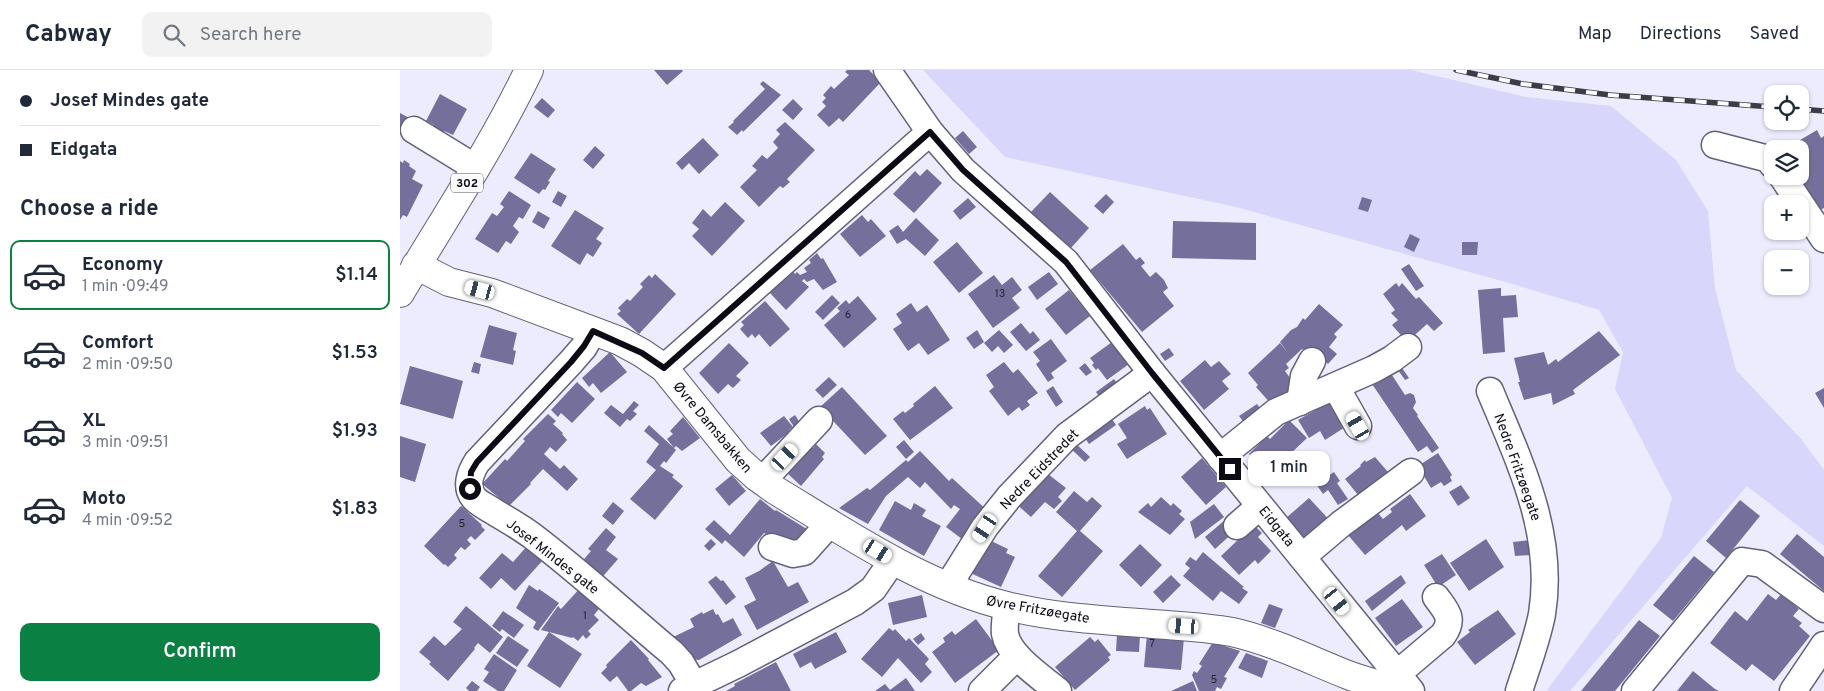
<!DOCTYPE html>
<meta charset="utf-8">
<style>
:root{--surface:#fff;--page:#f2f2f3;--text:#1f2937;--muted:#747a83;--line:#e0e1e3;--accent:#0b8043}
body{margin:0;font-family:Overpass,sans-serif;background:var(--page);color:var(--text);height:100vh;display:flex;flex-direction:column;font-size:19px;white-space:nowrap}
*{box-sizing:border-box;margin:0}
p{font-size:16px;color:var(--muted)}
.icon{flex:none;width:28px;height:28px;fill:none;stroke:currentColor;stroke-width:2;stroke-linecap:round;stroke-linejoin:round}
.map{position:relative;flex:1;overflow:hidden}
.panel{display:flex;flex-direction:column;background:var(--surface);width:400px}
.panel>*{flex:none}
.hud{display:grid;align-content:center;height:110px;padding:0 20px;background:var(--surface)}
.controls{position:absolute;left:1364px;top:15px;display:grid;gap:10px}
.controls a{display:grid;place-items:center;width:45px;height:45px;border-radius:10px;background:var(--surface);box-shadow:0 1px 4px #0004;font-size:25px}
.end{position:absolute;width:22px;height:22px;margin:-11px;border:6px solid #0c0b14;background:#fff;box-shadow:0 0 0 2px #fff}
.from{border-radius:50%}
.bubble{position:absolute;height:35px;border-radius:10px;background:var(--surface);box-shadow:0 1px 4px #0004;font-size:16px;font-weight:600;line-height:35px;text-align:center}
.car{position:absolute;width:15px;height:30px;margin:-15px -8px;border-radius:6px;box-shadow:0 0 4px 1px #0007;background:linear-gradient(#fff 24%,#345 0 40%,#fff 0 76%,#345 0 86%,#fff 0)}
.hud b{display:flex;align-items:center;gap:18px;height:48px;font-size:19px}
.hud b+b{border-top:1px solid var(--line)}
.hud i{width:12px;height:12px;background:var(--text)}
ul{padding:0;list-style:none}
li{display:flex;align-items:center;gap:15px;height:70px;margin:0 10px 8px;padding:0 10px;border:2px solid transparent;border-radius:10px}
li div{flex:1}
li b{display:block;font-size:19px}
li em{font-style:normal;font-weight:600}
li.selected{border-color:var(--accent)}
li>.icon{width:45px;height:45px;stroke-width:1.5}
h2{padding:0 20px;font-size:22px;line-height:60px}
.action{display:flex;gap:10px;margin-top:auto;padding:10px 20px}
.action a{flex:1;height:58px;border-radius:10px;background:var(--accent);color:#fff;font-size:20px;font-weight:600;line-height:58px;text-align:center}
header{display:flex;align-items:center;gap:30px;box-sizing:border-box;height:70px;padding:0 25px;background:var(--surface);border-bottom:1px solid var(--line)}
header strong{font-size:24px}
nav{display:flex;gap:28px;margin-inline-start:auto;font-size:18px}
.search{width:350px;height:45px;background:var(--page);display:flex;align-items:center;gap:12px;box-sizing:border-box;padding:0 18px;border-radius:10px;color:var(--muted);font-size:19px}
main{display:flex;flex:1;min-height:0}
.map>svg:first-child{display:block}
</style>
<header>
<strong>Cabway</strong>
<div class="search"><svg class="icon" aria-label="search" viewBox="0 0 24 24"><circle cx="10" cy="10" r="6"/><path d="M15 15l6 6"/></svg>Search here</div>
<nav><a>Map</a><a>Directions</a><a>Saved</a></nav>
</header>
<main>
<section class="panel">
<div class="hud">
<b><i class="from"></i>Josef Mindes gate</b>
<b><i></i>Eidgata</b>
</div>
<h2>Choose a ride</h2>
<ul>
<li class="selected"><svg class="icon" aria-label="car" viewBox="0 0 24 24"><path d="M5 17H2v-5l4-1 3-4h7l3 4 3 1v5h-3M9 17h6M6 11h13"/><circle cx="7" cy="17" r="2"/><circle cx="17" cy="17" r="2"/></svg><div><b>Economy</b><p>1 min · 09:49</p></div><em>$1.14</em></li>
<li><svg class="icon" aria-label="car" viewBox="0 0 24 24"><path d="M5 17H2v-5l4-1 3-4h7l3 4 3 1v5h-3M9 17h6M6 11h13"/><circle cx="7" cy="17" r="2"/><circle cx="17" cy="17" r="2"/></svg><div><b>Comfort</b><p>2 min · 09:50</p></div><em>$1.53</em></li>
<li><svg class="icon" aria-label="car" viewBox="0 0 24 24"><path d="M5 17H2v-5l4-1 3-4h7l3 4 3 1v5h-3M9 17h6M6 11h13"/><circle cx="7" cy="17" r="2"/><circle cx="17" cy="17" r="2"/></svg><div><b>XL</b><p>3 min · 09:51</p></div><em>$1.93</em></li>
<li><svg class="icon" aria-label="car" viewBox="0 0 24 24"><path d="M5 17H2v-5l4-1 3-4h7l3 4 3 1v5h-3M9 17h6M6 11h13"/><circle cx="7" cy="17" r="2"/><circle cx="17" cy="17" r="2"/></svg><div><b>Moto</b><p>4 min · 09:52</p></div><em>$1.83</em></li>
</ul>
<div class="action"><a>Confirm</a></div>
</section>
<div class="map">
<svg width="1424" height="621" viewBox="0 0 1424 621">
<rect width="100%" height="100%" fill="#edecfe"/>
<!-- green -->
<polygon fill="#d8d6fb" points="523,0 1011,0 1126,27 1211,36 1276,90 1308,141 1315,218 1336,300 1401,369 1424,400 1424,476 1347,416 1170,621 1149,621 1147,620 1261,468 1272,428 1215,319 1223,282 1199,240 1109,213 836,137 605,87"/>
<!-- building -->
<g fill="#74709b">
<polygon points="254,0 282,0 283,1 267,15"/>
<polygon points="447,0 469,0 481,12 443,52 439,48 429,57 417,45 426,36 422,32 426,28 423,25 431,16 434,19 449,5 445,2"/>
<polygon points="363,11 381,25 343,62 342,60 337,65 328,57 334,52 333,51 365,19 360,14"/>
<polygon points="40,24 67,39 53,65 44,61 41,66 31,61 34,55 26,51"/>
<polygon points="142,28 155,40 148,48 134,37"/>
<polygon points="393,29 403,39 393,50 382,40"/>
<polygon points="0,43 15,51 8,62 0,57"/>
<polygon points="385,52 415,80 387,109 390,112 383,118 380,116 359,137 340,117 357,100 352,96 362,85 367,89 378,78 373,72 380,64 376,60"/>
<polygon points="1417,60 1421,68 1424,66 1424,138 1420,140 1400,107 1400,79 1385,79"/>
<polygon points="563,61 577,77 569,84 555,68"/>
<polygon points="303,68 319,85 299,104 289,93 282,100 276,93"/>
<polygon points="195,76 205,85 193,99 183,90"/>
<polygon points="131,83 156,99 148,111 150,112 145,120 143,119 139,124 114,108"/>
<polygon points="4,90 10,94 9,96 16,101 12,109 23,115 7,147 3,145 0,150 0,91 3,93"/>
<polygon points="527,99 542,113 514,143 493,124 515,101 520,106"/>
<polygon points="109,121 131,135 123,149 119,147 113,156 119,162 111,174 106,171 98,183 75,169 92,143 97,146 104,137 100,134"/>
<polygon points="158,121 167,126 161,137 152,132"/>
<polygon points="650,122 689,158 670,179 630,143"/>
<polygon points="706,124 714,132 703,144 694,136"/>
<polygon points="962,127 972,130 968,142 958,139"/>
<polygon points="568,128 576,137 560,150 553,141"/>
<polygon points="325,132 345,151 312,186 292,166 299,159 292,153 303,139 311,147"/>
<polygon points="175,140 204,158 196,169 202,173 193,187 187,183 180,195 151,176"/>
<polygon points="138,141 150,148 144,159 132,152"/>
<polygon points="462,145 468,152 471,149 486,166 460,187 440,164"/>
<polygon points="516,148 539,170 525,186 506,169 497,174 489,161 498,155 503,162"/>
<polygon points="773,151 856,153 856,190 772,188"/>
<polygon points="1010,164 1020,169 1014,182 1004,177"/>
<polygon points="557,172 583,203 559,223 533,192"/>
<polygon points="1062,172 1078,172 1077,185 1062,185"/>
<polygon points="723,174 736,190 740,187 745,193 741,196 750,207 756,202 764,210 768,218 763,222 774,236 742,262 690,200"/>
<polygon points="417,183 421,189 423,188 437,212 423,220 414,209 407,212 404,209 402,211 409,217 386,240 370,223 392,200 395,204 397,202 400,205 407,202 404,198 411,193 409,190"/>
<polygon points="1009,194 1024,216 1016,221 1001,199"/>
<polygon points="649,202 658,214 637,230 628,217"/>
<polygon points="255,204 276,224 239,264 217,244 221,241 218,238 227,229 230,231 243,217 240,214 249,205 252,208"/>
<polygon points="594,205 602,215 612,207 622,220 612,228 620,238 593,258 568,224"/>
<polygon points="996,213 999,217 1002,213 1016,229 1019,227 1043,253 1034,261 1027,254 1007,272 992,255 998,250 991,243 995,240 983,224"/>
<polygon points="1101,218 1101,226 1116,225 1118,247 1103,248 1105,282 1083,284 1078,220"/>
<polygon points="669,220 690,246 666,265 645,239"/>
<polygon points="432,225 440,233 423,250 415,242"/>
<polygon points="458,226 477,249 444,278 424,255 440,241 437,238 446,230 449,234"/>
<polygon points="365,231 390,259 370,277 359,264 355,268 352,264 348,268 340,259 344,255 341,252"/>
<polygon points="511,233 517,242 527,235 550,270 528,285 519,273 508,281 493,259 502,253 496,244"/>
<polygon points="919,234 943,255 934,264 937,267 929,277 937,284 928,294 909,277 905,282 902,279 886,294 889,298 885,301 896,316 873,336 856,317 858,315 848,303 880,273 888,283 880,272 891,260 897,257 903,248 905,250"/>
<polygon points="621,253 630,264 633,261 640,270 626,281 610,262"/>
<polygon points="89,255 117,263 113,280 116,281 113,295 80,287"/>
<polygon points="577,260 584,272 574,279 566,268"/>
<polygon points="599,260 613,275 604,283 598,276 592,282 584,273"/>
<polygon points="1199,261 1220,285 1173,320 1175,324 1153,335 1151,323 1124,330 1118,312 1120,312 1114,288 1144,282 1148,295 1156,289 1158,292"/>
<polygon points="651,269 667,291 651,303 654,308 648,312 636,294 640,291 633,282"/>
<polygon points="712,272 729,294 707,310 698,298 696,300 692,295 694,293 690,288"/>
<polygon points="329,273 349,293 336,306 341,310 333,318 328,314 318,324 299,303"/>
<polygon points="769,278 774,285 765,291 760,284"/>
<polygon points="210,282 227,302 201,323 193,313 189,317 182,308"/>
<polygon points="805,290 811,297 819,291 831,304 822,311 829,319 804,340 780,311"/>
<polygon points="74,292 81,294 79,304 71,302"/>
<polygon points="604,292 613,303 618,299 638,323 627,331 630,335 622,341 619,337 608,346 589,321 594,317 586,305"/>
<polygon points="685,293 692,302 686,306 679,298"/>
<polygon points="10,296 63,311 53,349 0,334"/>
<polygon points="1002,298 1009,308 1005,310 998,300"/>
<polygon points="990,302 1005,325 1010,323 1014,325 1016,332 1013,338 1018,345 1017,346 1039,378 1032,383 1027,376 1018,382 972,314"/>
<polygon points="429,307 437,315 423,328 415,320"/>
<polygon points="714,309 721,319 703,332 696,322"/>
<polygon points="177,312 195,329 172,353 161,343 158,347 151,340"/>
<polygon points="535,316 553,338 510,370 493,349 503,341 505,343 514,336 513,334"/>
<polygon points="653,316 663,332 656,337 646,321"/>
<polygon points="442,317 487,366 465,385 420,337"/>
<polygon points="1424,318 1424,338 1415,323"/>
<polygon points="935,329 950,354 925,370 920,361 909,368 898,350"/>
<polygon points="234,331 239,335 233,341 237,344 230,351 227,349 220,357 204,343 211,335 223,344"/>
<polygon points="857,334 863,342 846,355 839,346"/>
<polygon points="745,336 747,340 750,338 767,364 727,389 717,374 727,368 718,354"/>
<polygon points="707,342 716,355 689,374 680,361"/>
<polygon points="148,344 156,351 153,354 163,363 162,364 167,370 156,382 150,377 144,384 160,399 164,395 178,409 167,421 143,399 130,413 131,414 109,436 82,414 105,389 107,391 125,371 123,369"/>
<polygon points="395,345 400,353 394,357 389,349"/>
<polygon points="384,346 393,357 389,360 391,361 371,376 360,363"/>
<polygon points="283,347 300,368 282,381 276,376 274,378 276,380 266,393 264,391 260,396 274,405 272,407 283,416 255,450 230,429 256,400 246,392 259,374 244,361 249,355 274,378 267,369 273,364 270,361"/>
<polygon points="889,350 907,368 865,408 849,390 852,387 849,384 867,366 870,369"/>
<polygon points="0,366 26,374 15,412 0,407"/>
<polygon points="504,370 514,382 506,389 496,377"/>
<polygon points="673,371 690,387 685,392 668,376"/>
<polygon points="416,374 425,383 422,387 424,389 401,416 385,401 410,375 413,378"/>
<polygon points="520,381 549,411 552,408 589,442 566,472 546,457 560,439 554,435 551,439 525,412 520,418 508,407 486,426 468,454 439,438 467,418 470,420 506,390 508,392"/>
<polygon points="1038,383 1052,405 1050,407 1052,411 1044,416 1041,412 1031,418 1018,396"/>
<polygon points="975,387 988,402 985,404 989,409 963,431 945,409 961,396 960,395 965,390 966,392"/>
<polygon points="802,388 826,417 806,435 781,407"/>
<polygon points="934,402 940,411 937,413 948,429 938,435 928,420 923,424 916,414"/>
<polygon points="648,404 666,418 658,427 662,431 654,439 645,432 631,447 614,432 629,415 635,420"/>
<polygon points="332,405 346,421 329,436 315,419"/>
<polygon points="1061,415 1070,428 1058,436 1049,422"/>
<polygon points="674,421 687,432 692,427 702,436 680,461 703,481 662,527 638,506 677,461 656,442"/>
<polygon points="1010,424 1026,446 1006,461 1002,455 965,485 943,459 972,436 983,449 992,442 990,439"/>
<polygon points="761,427 771,436 773,433 782,441 779,444 785,449 770,465 738,442 748,433 751,437"/>
<polygon points="909,428 934,455 911,476 901,465 899,467 886,448"/>
<polygon points="360,429 375,441 376,440 410,461 400,476 385,474 364,463 344,487 325,470 322,474 305,459 314,450 330,465"/>
<polygon points="1340,430 1360,446 1326,488 1306,471"/>
<polygon points="495,431 511,440 514,433 526,440 522,446 541,456 524,486 479,460"/>
<polygon points="213,432 224,441 213,455 202,446"/>
<polygon points="814,434 824,447 795,469 790,452"/>
<polygon points="61,436 82,455 81,456 85,460 75,470 71,466 67,470 71,474 65,480 61,477 54,485 57,488 48,497 45,494 44,495 24,476"/>
<polygon points="825,450 835,461 815,479 805,467"/>
<polygon points="851,452 862,463 858,467 871,481 858,494 855,490 839,505 821,486 841,467"/>
<polygon points="206,458 216,467 206,480 218,489 199,511 179,495 191,481 188,479"/>
<polygon points="1397,464 1424,487 1424,521 1380,484"/>
<polygon points="311,469 316,474 309,481 304,476"/>
<polygon points="1086,469 1104,497 1069,521 1050,493"/>
<polygon points="589,470 608,479 606,483 615,487 601,517 566,501"/>
<polygon points="1131,470 1132,485 1115,486 1113,472"/>
<polygon points="740,474 762,495 741,517 719,495"/>
<polygon points="128,475 144,489 115,521 101,508 91,519 79,508 102,483 113,492"/>
<polygon points="803,482 844,517 842,518 848,522 839,534 821,521 813,531 783,506 790,498 785,494 790,487 796,491"/>
<polygon points="1042,484 1056,505 1038,517 1024,495"/>
<polygon points="1294,486 1314,502 1273,551 1253,535"/>
<polygon points="373,491 388,517 398,512 409,532 357,560 344,536 356,530 345,508 359,501"/>
<polygon points="771,505 781,515 763,533 753,522"/>
<polygon points="1001,505 1006,513 972,541 965,531"/>
<polygon points="316,506 321,511 323,510 336,527 326,535 308,512"/>
<polygon points="129,515 138,521 139,519 159,533 138,561 133,558 136,552 116,538"/>
<polygon points="182,516 202,535 194,545 199,550 188,561 191,564 186,569 183,565 178,571 173,567 172,568 149,562 182,584 160,618 127,596 149,562 141,560 158,536 161,539"/>
<polygon points="1368,524 1376,530 1381,524 1399,539 1393,546 1402,553 1399,556 1410,566 1374,611 1352,594 1346,601 1310,573 1335,541 1347,551"/>
<polygon points="522,525 527,547 493,555 488,533"/>
<polygon points="1002,529 1023,557 996,576 975,548"/>
<polygon points="869,534 883,539 875,558 861,553"/>
<polygon points="66,536 103,567 90,583 78,573 74,578 75,579 48,611 29,594 31,592 19,582 34,566 45,576 62,559 53,552"/>
<polygon points="313,539 316,545 318,544 323,553 333,548 342,565 299,590 290,589 267,570 294,557 290,549 302,542 303,544"/>
<polygon points="1098,540 1116,564 1075,595 1057,572 1070,562 1068,560"/>
<polygon points="103,541 124,555 114,568 102,559 100,562 92,556"/>
<polygon points="576,549 599,580 555,613 532,582 545,572 543,568 552,561 555,565"/>
<polygon points="1239,550 1260,566 1215,621 1181,621"/>
<polygon points="489,558 493,561 495,559 506,571 509,568 529,589 525,594 532,602 521,613 498,588 482,607 461,589"/>
<polygon points="436,562 447,582 415,599 411,592 400,598 393,584"/>
<polygon points="521,563 525,569 518,575 513,569"/>
<polygon points="717,564 740,566 739,582 716,581"/>
<polygon points="747,564 784,568 781,600 744,597"/>
<polygon points="108,566 129,580 117,597 96,583"/>
<polygon points="690,567 695,572 698,569 711,585 708,587 710,590 675,620 655,597"/>
<polygon points="231,570 249,589 248,590 262,607 246,616 241,613 231,621 228,621 217,606 210,612 201,603 207,597 206,595"/>
<polygon points="813,572 840,581 824,607 827,608 821,619 817,617 815,621 799,621 792,605 794,601 797,603 802,596 799,594"/>
<polygon points="846,583 868,591 862,608 838,598"/>
<polygon points="94,584 117,600 104,621 98,621 83,611 89,602 84,599"/>
<polygon points="376,592 391,621 326,621 335,616 334,614"/>
<polygon points="1293,601 1315,619 1319,621 1277,621"/>
<polygon points="506,608 515,621 475,621 485,614 490,620"/>
<polygon points="72,611 80,617 77,621 69,621 66,618"/>
<polygon points="793,611 797,621 771,621"/>
</g>
<g fill="none" stroke-linecap="round" stroke-linejoin="round">
<!-- minor casing -->
<g stroke="#626179" stroke-width="29">
<g id="minor">
<polyline points="487,0 530,62 563,100 666,192 752,303 1011,621"/>
<polyline points="14,60 76,98"/>
<polyline points="1315,75 1369,89 1372,94"/>
<polyline points="1382,106 1424,169"/>
<path d="M193 261 184 277 171 292 77 392C70 403 65 417 74 428 79 434 89 438 96 443 108 450 120 457 131 465 180 502 225 544 272 583L281 593 294 615"/>
<polyline points="264,298 530,62"/>
<polyline points="936,317 958,356"/>
<path d="M1090 321C1120 393 1155 464 1142 544 1137 570 1127 596 1119 621"/>
<polyline points="900,332 904,306 912,291"/>
<polyline points="820,387 876,342 974,299 992,289 1008,277"/>
<polyline points="362,411 419,350"/>
<polyline points="837,456 860,436"/>
<polyline points="372,477 393,484 404,482 430,453"/>
<polyline points="902,487 941,454 1011,402"/>
<polyline points="548,516 585,457 609,427 667,366 752,303"/>
<path d="M607 536C606 545 604 555 605 564 609 586 641 607 658 621"/>
<path d="M997 604 1043 565C1055 548 1046 541 1036 527"/>
<polyline points="282,621 338,594 455,532 473,519 493,490"/>
<polyline points="582,621 617,586"/>
<polyline points="1235,621 1342,491 1362,494 1424,539"/>
<polyline points="1393,621 1424,575"/>
</g>
</g>
<!-- major casing -->
<g stroke="#626179" stroke-width="30">
<g id="major">
<path d="M16 195 49 212 92 223 220 271 242 283 264 298 338 390 357 407 375 420C448 464 523 516 607 536 654 548 704 550 753 554 779 556 806 557 832 562 872 571 910 590 948 605 966 612 985 616 1003 621"/>
<path d="M0 223C44 149 92 77 129 0"/>
</g>
</g>
<!-- minor -->
<use href="#minor" stroke="#fff" stroke-width="26"/>
<!-- major -->
<use href="#major" stroke="#fff" stroke-width="28"/>
<!-- rail casing -->
<g stroke="#3c3b46" stroke-width="5.5">
<g id="rail">
<polyline points="1056,0 1123,14 1210,25 1372,37"/>
<polyline points="1400,39 1424,41"/>
</g>
</g>
<!-- rail -->
<use href="#rail" stroke="#fbfcfb" stroke-width="4" stroke-dasharray="11" stroke-linecap="butt"/>
</g>
<g fill="none" stroke-linecap="round" stroke-linejoin="round">
<!-- route -->
<polyline stroke="#0c0b14" stroke-width="6" points="70,419 71,402 77,392 171,292 184,276 193,261 242,283 264,298 530,62 563,100 666,192 752,303 830,399"/>
</g>
<g text-anchor="middle" stroke-width="4" stroke-linejoin="round" paint-order="stroke">
<!-- number labels -->
<g font-size="11" fill="#262436">
<text x="600" y="227">13</text>
<text x="448" y="248">6</text>
<text x="62" y="457">5</text>
<text x="185" y="549">1</text>
<text x="752" y="577">7</text>
<text x="814" y="613">5</text>
</g>
<!-- shield labels -->
<rect fill="#fbfcfb" stroke="#545359" stroke-width="1" x="51" y="103.5" width="32" height="19" rx="4"/>
<g font-size="12" font-weight="bold" fill="#0c0b14">
<text x="67" y="117">302</text>
</g>
<!-- street labels -->
<g font-size="14" fill="#0c0b14" stroke="#fbfcfb">
<text transform="translate(313 357) rotate(50)" y="5">Øvre Damsbakken</text>
<text transform="translate(1118 397) rotate(70)" y="5">Nedre Fritzøegate</text>
<text transform="translate(639 399) rotate(-46)" y="5">Nedre Eidstredet</text>
<text transform="translate(877 456) rotate(51)" y="5">Eidgata</text>
<text transform="translate(153 486) rotate(38)" y="5">Josef Mindes gate</text>
<text transform="translate(638 539) rotate(10)" y="5">Øvre Fritzøegate</text>
</g>
</g>
</svg>
<div class="controls">
<a><svg class="icon" aria-label="locate" viewBox="0 0 24 24"><circle cx="12" cy="12" r="6"/><path d="M12 2v4M12 18v4M2 12h4M18 12h4"/></svg></a>
<a><svg class="icon" aria-label="layers" viewBox="0 0 24 24"><path d="M12 4l9 5-9 5-9-5zM3 14l9 5 9-5"/></svg></a>
<a>+</a>
<a>−</a>
</div>
<i class="end from" style="left:70px;top:419px"></i>
<i class="end" style="left:830px;top:399px"></i>
<div class="bubble" style="left:848px;top:381px;width:82px">1 min</div>
<i class="car" style="left:80px;top:220px;rotate:285deg"></i>
<i class="car" style="left:958px;top:356px;rotate:330deg"></i>
<i class="car" style="left:385px;top:387px;rotate:43deg"></i>
<i class="car" style="left:585px;top:458px;rotate:213deg"></i>
<i class="car" style="left:478px;top:481px;rotate:121deg"></i>
<i class="car" style="left:937px;top:531px;rotate:141deg"></i>
<i class="car" style="left:784px;top:556px;rotate:274deg"></i>
</div>
</main>
